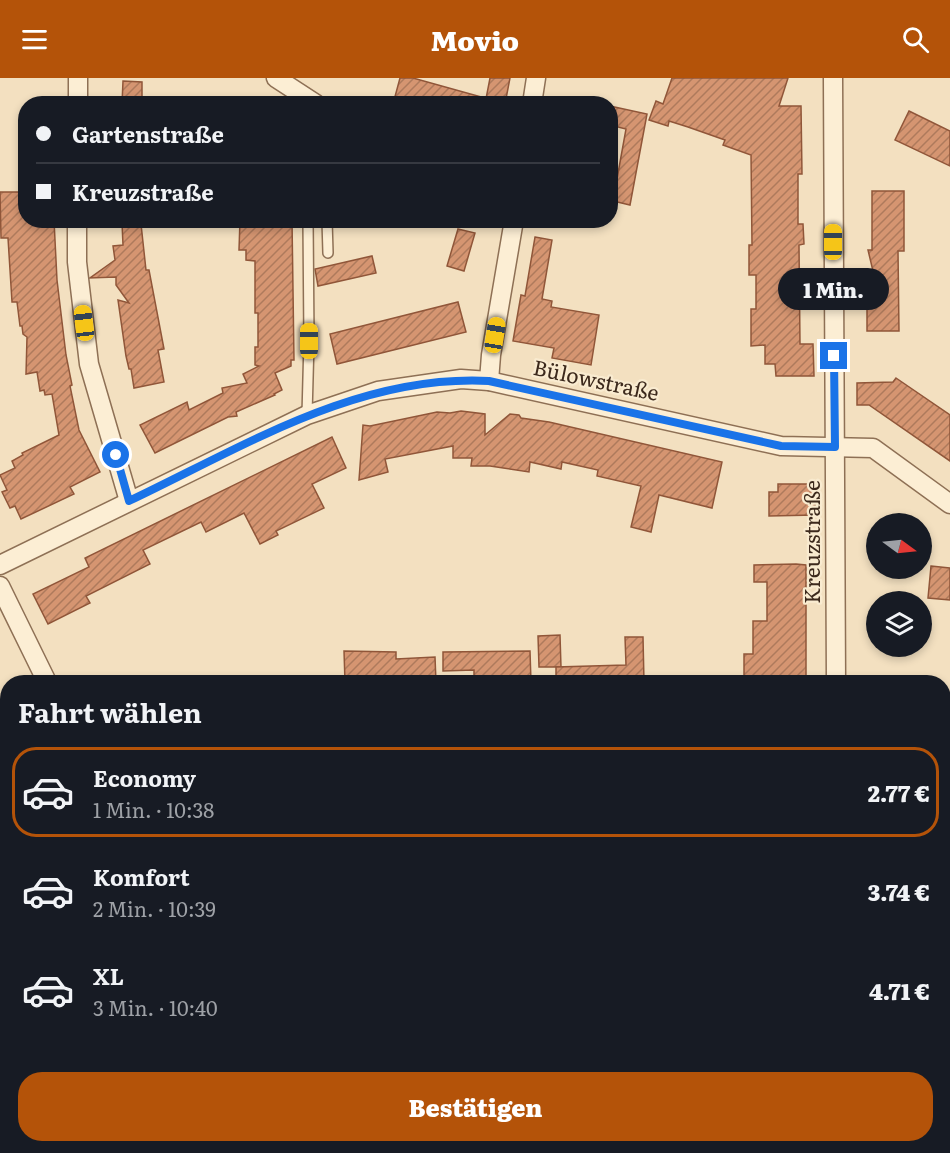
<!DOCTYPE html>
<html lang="de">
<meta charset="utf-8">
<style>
:root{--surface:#171b24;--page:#242831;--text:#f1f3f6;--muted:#9ea1a6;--line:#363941;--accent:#b45309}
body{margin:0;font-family:Literata,serif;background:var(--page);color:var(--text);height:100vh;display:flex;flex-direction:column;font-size:22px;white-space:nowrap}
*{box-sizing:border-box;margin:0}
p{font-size:20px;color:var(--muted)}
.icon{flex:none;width:33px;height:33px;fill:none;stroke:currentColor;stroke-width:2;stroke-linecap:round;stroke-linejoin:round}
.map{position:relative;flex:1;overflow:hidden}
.side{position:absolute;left:0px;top:597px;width:951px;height:478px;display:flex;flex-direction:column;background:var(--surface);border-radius:24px 24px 0 0;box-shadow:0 3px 9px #0003}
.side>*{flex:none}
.guide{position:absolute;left:18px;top:18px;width:600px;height:132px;border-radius:24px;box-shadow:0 3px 9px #0003;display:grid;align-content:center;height:132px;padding:0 18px;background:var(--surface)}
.needle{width:39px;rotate:105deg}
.buttons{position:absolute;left:866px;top:435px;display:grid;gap:12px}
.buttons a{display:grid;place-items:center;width:66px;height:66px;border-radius:50%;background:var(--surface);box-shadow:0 3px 9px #0003;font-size:30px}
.end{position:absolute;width:27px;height:27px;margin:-14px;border:8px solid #1a73e8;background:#fff;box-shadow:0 0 0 3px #fff}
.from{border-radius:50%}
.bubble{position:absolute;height:42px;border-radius:21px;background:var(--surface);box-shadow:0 3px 9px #0003;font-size:20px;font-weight:800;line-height:42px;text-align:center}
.car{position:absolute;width:18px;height:36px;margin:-18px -9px;border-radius:8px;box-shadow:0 0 4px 2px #0007;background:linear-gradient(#f5c518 24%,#345 0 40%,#f5c518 0 76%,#345 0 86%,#f5c518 0)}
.guide b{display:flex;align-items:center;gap:21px;height:57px;font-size:22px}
.guide b+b{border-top:2px solid var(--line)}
.guide i{width:15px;height:15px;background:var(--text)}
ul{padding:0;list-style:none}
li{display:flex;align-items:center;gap:18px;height:90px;margin:0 12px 9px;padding:0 6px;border:3px solid transparent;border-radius:24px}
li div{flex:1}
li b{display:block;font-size:22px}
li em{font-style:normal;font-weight:800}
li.on{border-color:var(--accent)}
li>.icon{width:54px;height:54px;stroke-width:1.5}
h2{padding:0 18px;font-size:27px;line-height:72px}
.primary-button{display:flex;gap:12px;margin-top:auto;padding:12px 18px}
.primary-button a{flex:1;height:69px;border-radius:24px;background:var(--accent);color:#fff;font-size:24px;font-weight:800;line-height:69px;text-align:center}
header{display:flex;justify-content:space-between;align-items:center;height:78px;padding:0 18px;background:var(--accent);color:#fff;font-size:27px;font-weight:800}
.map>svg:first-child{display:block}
</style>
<header><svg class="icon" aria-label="menu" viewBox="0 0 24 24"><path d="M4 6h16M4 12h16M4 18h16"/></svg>Movio<svg class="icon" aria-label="search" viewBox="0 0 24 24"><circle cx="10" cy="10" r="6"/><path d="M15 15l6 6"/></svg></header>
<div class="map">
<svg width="950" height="1075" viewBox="0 0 950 1075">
<defs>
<pattern id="building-hatch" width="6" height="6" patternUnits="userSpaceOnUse" patternTransform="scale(1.5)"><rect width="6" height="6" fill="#d59571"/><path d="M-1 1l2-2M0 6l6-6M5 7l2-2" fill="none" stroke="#ae7a5c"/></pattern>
</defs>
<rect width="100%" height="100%" fill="#f3e0c0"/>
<!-- building -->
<g fill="url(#building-hatch)" stroke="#905639" stroke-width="1.5">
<polygon points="400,0 413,0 485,20 484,26 393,26"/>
<polygon points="490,0 510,0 505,26 485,26"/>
<polygon points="672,0 788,0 779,28 801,28 802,96 798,96 798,146 803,146 804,166 799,167 800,266 813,266 814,298 776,298 775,286 765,286 765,267 751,268 751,231 756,231 756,197 749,197 749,167 752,167 751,77 723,67 725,62 688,49 669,43 668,48 649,42 656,23 663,26"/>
<polygon points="123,3 142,4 142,26 122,26"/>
<polygon points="610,28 647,36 630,127 613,123 626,51 610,47"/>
<polygon points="909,33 950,53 950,88 895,62"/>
<polygon points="872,113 904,113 904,173 898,173 899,253 867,253 867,193 873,193 868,172 872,172"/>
<polygon points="0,114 26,114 26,142 54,142 57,202 66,277 72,307 70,308 79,352 100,394 70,409 74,416 21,441 15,428 10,430 2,414 7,412 0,397 15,390 12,383 23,377 22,375 59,357 52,316 45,317 44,312 40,313 37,294 26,296 27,259 23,256 22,248 20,248 17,224 12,224 8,160 1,160"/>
<polygon points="240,142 292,142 294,282 291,282 291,288 275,295 282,312 274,316 275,317 236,334 237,338 228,339 155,375 140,347 187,324 189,332 223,315 222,310 247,305 243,296 259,288 255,287 255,269 258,269 258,235 255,235 255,183 246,182 246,172 239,172"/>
<polygon points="122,145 141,146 146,192 149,192 164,271 158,272 164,304 134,310 131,291 129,291 126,278 118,222 129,225 116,207 116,199 90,200 115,182 113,168 123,167"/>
<polygon points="458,151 475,155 464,193 447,188"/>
<polygon points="535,159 552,162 542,221 552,223 551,229 599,237 591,287 552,280 554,270 513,263 521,217 525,218"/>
<polygon points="372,178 376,195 318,208 315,191"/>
<polygon points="458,224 466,254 337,286 330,256"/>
<polygon points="896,300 950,337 950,383 869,327 857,327 857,305 893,304"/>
<polygon points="461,333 485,336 485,357 510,336 519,337 521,340 549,344 722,384 712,430 659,417 651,454 631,449 641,408 597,398 598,392 562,384 561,391 530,384 529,394 490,388 471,388 472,380 453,380 453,368 385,381 388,394 359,402 363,347 370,348 437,334 450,335"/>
<polygon points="332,359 346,390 312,406 324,430 276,453 278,457 260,466 244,435 206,454 201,444 143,472 150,486 86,518 90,525 48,546 33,516 89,489 85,480"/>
<polygon points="778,406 815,406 815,437 769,438 769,414 778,414"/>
<polygon points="796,486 806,487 806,604 744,604 744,576 753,576 753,543 767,543 767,504 754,504 754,487"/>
<polygon points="931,488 950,490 950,522 928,520"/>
<polygon points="560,557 561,589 539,589 538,558"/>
<polygon points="625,559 643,559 644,604 556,604 556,589 626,587"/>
<polygon points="344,573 396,574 396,581 435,579 436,604 345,604"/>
<polygon points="530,573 531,604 474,604 474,592 443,593 443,574"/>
</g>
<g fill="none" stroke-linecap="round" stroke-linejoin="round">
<!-- lane casing -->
<g stroke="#8e7055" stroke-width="12">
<g id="lane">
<polyline points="327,142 328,175"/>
<polyline points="307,337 309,263 308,142"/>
</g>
</g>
<!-- street casing -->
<g stroke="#8e7055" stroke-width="21">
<g id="street">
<polyline points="276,0 316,26"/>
<polyline points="833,0 836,604"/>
<polyline points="78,26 78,0"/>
<polyline points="532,26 536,0"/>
<polyline points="77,142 77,184 89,286 129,423"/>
<polyline points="489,303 491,277 514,142"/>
<polyline points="0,487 307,337 378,313 461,301 489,303 781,368 873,370 950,426"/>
<polyline points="0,508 47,604"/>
<polyline points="0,971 8,971"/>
<polyline points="0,1058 8,1058"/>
<polyline points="827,1068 833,1075"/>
</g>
</g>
<!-- primary casing -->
<g stroke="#5b3e2a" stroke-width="32">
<g id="primary">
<polyline points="944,964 950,964"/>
<polyline points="0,995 8,995"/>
<polyline points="0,1021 8,1020"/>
</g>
</g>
<!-- lane -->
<use href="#lane" stroke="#fceed4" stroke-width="9"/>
<!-- street -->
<use href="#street" stroke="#fceed4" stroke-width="18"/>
<!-- primary -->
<use href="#primary" stroke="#fad493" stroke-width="28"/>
</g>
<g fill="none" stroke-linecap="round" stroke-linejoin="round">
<!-- route -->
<path stroke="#1a73e8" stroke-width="8" d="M116 377 129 423C243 369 358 296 489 303L781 368 835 369 834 278"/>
</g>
<g text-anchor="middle" stroke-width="4.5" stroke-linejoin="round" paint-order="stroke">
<!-- street labels -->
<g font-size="21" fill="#3c291c" stroke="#f9ebd0">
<text transform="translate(596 303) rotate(12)" y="7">Bülowstraße</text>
<text transform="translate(813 464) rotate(-90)" y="7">Kreuzstraße</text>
</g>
</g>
</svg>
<div class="buttons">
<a><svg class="needle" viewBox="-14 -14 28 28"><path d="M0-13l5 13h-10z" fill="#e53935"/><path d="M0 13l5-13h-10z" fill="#9ea1a6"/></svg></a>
<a><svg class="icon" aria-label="layers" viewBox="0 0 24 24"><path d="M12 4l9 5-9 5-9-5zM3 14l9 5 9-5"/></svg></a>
</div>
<i class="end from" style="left:116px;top:377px"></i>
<i class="end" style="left:834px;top:278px"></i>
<div class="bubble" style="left:778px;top:190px;width:111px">1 Min.</div>
<i class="car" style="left:833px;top:164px;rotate:0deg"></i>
<i class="car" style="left:84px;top:245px;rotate:353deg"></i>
<i class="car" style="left:495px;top:257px;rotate:9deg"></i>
<i class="car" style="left:309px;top:263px;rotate:0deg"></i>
<div class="guide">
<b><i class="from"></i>Gartenstraße</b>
<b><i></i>Kreuzstraße</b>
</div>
<section class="side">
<h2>Fahrt wählen</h2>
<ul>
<li class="on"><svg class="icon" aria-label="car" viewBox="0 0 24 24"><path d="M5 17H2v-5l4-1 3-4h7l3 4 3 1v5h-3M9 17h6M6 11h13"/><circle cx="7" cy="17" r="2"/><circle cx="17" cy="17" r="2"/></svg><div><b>Economy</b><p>1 Min. · 10:38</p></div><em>2.77 €</em></li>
<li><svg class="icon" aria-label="car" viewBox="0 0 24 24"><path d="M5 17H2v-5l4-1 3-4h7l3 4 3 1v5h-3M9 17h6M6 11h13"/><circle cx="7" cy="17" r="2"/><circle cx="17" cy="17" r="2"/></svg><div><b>Komfort</b><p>2 Min. · 10:39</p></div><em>3.74 €</em></li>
<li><svg class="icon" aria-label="car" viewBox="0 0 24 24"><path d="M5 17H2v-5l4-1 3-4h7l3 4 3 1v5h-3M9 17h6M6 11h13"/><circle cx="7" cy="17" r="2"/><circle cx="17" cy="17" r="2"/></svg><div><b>XL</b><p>3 Min. · 10:40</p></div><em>4.71 €</em></li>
</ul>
<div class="primary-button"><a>Bestätigen</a></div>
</section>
</div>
